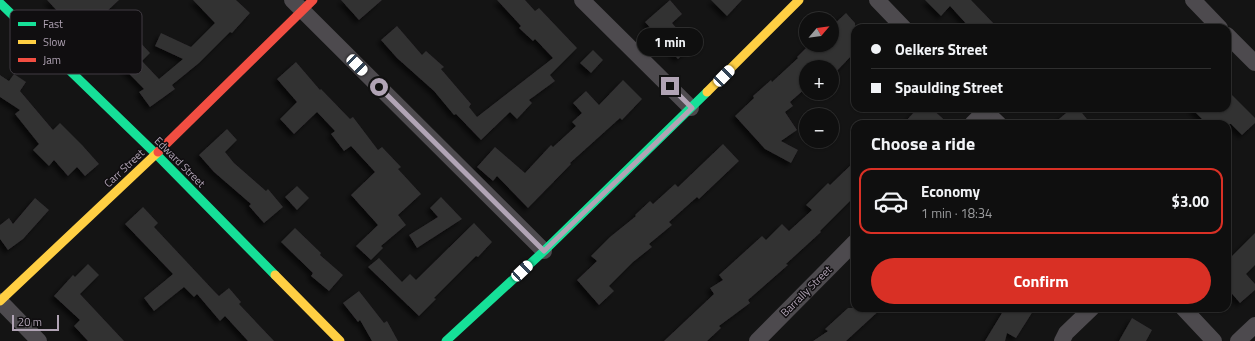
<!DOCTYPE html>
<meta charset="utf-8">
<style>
:root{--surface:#0f0f0f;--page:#1d1d1d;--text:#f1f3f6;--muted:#9b9c9e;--line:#2f2f2f;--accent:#d93025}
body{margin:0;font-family:"Titillium Web",sans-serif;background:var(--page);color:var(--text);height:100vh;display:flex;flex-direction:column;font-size:15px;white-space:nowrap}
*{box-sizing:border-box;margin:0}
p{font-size:13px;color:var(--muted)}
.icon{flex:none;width:22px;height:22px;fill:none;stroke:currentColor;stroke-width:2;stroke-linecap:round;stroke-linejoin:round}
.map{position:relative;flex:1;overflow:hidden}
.drawer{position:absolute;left:851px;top:120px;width:380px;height:192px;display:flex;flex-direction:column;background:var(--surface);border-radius:12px;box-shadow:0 1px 3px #0004,0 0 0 1px var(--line)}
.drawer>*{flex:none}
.top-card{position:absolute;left:851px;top:24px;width:380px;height:88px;border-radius:12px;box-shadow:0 1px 3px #0004,0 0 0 1px var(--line);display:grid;align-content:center;height:88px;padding:0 20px;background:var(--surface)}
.needle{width:26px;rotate:61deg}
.controls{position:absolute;left:799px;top:12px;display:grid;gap:8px}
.controls a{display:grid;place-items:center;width:40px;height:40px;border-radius:50%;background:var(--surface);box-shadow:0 1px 3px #0004,0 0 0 1px var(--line);font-size:20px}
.scale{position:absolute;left:12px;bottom:10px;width:47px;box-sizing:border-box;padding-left:4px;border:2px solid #b1a4b5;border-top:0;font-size:11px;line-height:14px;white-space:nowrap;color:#b1a4b5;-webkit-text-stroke:3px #100e10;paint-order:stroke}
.end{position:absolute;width:18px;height:18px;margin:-9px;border:5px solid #b1a4b5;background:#111;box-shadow:0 0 0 2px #111}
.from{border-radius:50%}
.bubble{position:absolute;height:28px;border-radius:14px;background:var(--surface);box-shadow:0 1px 3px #0004,0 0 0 1px var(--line);font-size:13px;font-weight:700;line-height:28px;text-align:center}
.car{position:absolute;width:12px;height:24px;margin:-12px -6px;border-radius:5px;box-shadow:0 0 3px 1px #0007;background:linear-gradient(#fff 24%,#345 0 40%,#fff 0 76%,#345 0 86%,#fff 0)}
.top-card b{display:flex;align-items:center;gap:14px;height:38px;font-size:15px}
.top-card b+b{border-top:1px solid var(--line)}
.top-card i{width:10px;height:10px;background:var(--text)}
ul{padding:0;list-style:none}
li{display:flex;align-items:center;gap:12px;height:66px;margin:0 8px 6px;padding:0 12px;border:2px solid var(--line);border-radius:12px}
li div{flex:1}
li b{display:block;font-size:15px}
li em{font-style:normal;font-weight:700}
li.selected{border-color:var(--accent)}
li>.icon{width:36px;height:36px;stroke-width:1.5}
h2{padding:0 20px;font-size:18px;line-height:48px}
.action{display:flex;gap:8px;margin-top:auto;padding:8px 20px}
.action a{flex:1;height:46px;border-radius:24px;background:var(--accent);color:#fff;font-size:16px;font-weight:700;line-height:46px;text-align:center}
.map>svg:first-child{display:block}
</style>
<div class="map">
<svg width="1255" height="341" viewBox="0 0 1255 341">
<defs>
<filter id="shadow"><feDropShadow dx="-3.5" dy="3.5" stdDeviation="2" flood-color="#0009"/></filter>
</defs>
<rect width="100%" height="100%" fill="#141414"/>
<!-- building -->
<g fill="#333133" filter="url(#shadow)">
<polygon points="47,0 119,0 105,13 131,44 137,39 150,53 142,61 159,79 183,59 155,46 161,33 191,47 215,23 193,0 236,0 250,13 232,33 230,32 199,63 172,85 175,89 150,107 139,92 144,89 104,48 82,22 74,29"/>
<polygon points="341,0 382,0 359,20"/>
<polygon points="497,0 525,0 535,11 539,8 577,48 550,75 555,81 529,100 532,103 517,119 510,112 481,140 456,114 454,115 434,91 397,58 381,40 397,26 422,55 426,51 444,67 441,69 471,104 469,107 477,117 553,58 535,39 533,41 519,28 521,26"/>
<polygon points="670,0 682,14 672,23 692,46 678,59 645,22"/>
<polygon points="711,0 742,0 727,16"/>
<polygon points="925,0 971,0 998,28 970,28 950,6 941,16"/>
<polygon points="846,13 855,23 855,52 832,76 832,67 806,67 806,88 790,102 793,106 785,112 797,130 781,141 798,150 791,163 765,149 735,116 754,98 753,96 771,80 772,82 798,58 797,57 809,45 832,45 832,26"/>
<polygon points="593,50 603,60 591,73 580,63"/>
<polygon points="296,62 320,90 321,89 350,119 353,117 378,150 382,147 401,167 398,169 421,194 398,215 406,225 381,246 383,248 371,260 356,246 378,225 351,195 375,172 351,146 344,151 331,134 335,131 317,112 294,134 280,119 297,102 277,79"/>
<polygon points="14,74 26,82 20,91 53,130 60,123 82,145 99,164 85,176 77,167 68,176 54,160 49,166 33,150 39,144 15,114 20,110 0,97 0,75 9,81"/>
<polygon points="623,80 642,99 622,120 620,118 570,163 571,164 528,208 497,176 493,181 477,167 495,147 525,173 551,145 553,147 576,126 572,122 582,113 573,103 586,91 599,105"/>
<polygon points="1227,90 1255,118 1255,123 1242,135 1231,124 1207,124 1191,108 1227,108"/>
<polygon points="918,108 931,108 949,124 903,124"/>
<polygon points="1072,108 1078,108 1091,124 1053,124"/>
<polygon points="227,129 237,140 225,152 234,163 266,191 268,189 283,207 264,223 249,206 251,204 214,172 199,155"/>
<polygon points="723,144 739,161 699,199 697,197 669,222 672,225 649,244 652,247 633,262 609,286 614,291 599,305 577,280 597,261 591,256 610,237 636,216 635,215 650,201 653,204 675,184 678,187"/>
<polygon points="855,161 855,196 820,231 821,232 786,264 788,265 748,300 750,303 719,326 721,328 707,341 664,341 714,294 710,288 723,280 719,275 762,236 766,240 782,224 789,231 812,210 806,205 828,183 830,185"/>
<polygon points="297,186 309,198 297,210 285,197"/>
<polygon points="441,197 462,219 417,248 409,235 438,217 430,208"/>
<polygon points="35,198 49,210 23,239 8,250 0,239 0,225 9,218 13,224"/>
<polygon points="143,207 158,223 154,227 214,291 219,296 229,288 241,302 239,304 274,341 248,341 225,316 220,321 197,294 194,297 184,287 154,311 144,298 173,274 125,224"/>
<polygon points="474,223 492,242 478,257 476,256 434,298 436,299 419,316 368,267 379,258 402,282 410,274 416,280"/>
<polygon points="295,228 321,253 320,255 343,275 329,291 311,276 313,273 281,242"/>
<polygon points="1255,233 1255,265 1246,274 1255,284 1255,290 1240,303 1227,288 1227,261"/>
<polygon points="88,264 99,275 80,294 124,341 88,341 74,326 80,320 54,296 73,275 75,277"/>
<polygon points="359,291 384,323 387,321 398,341 372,341 360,320 358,322 343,303"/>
<polygon points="848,308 882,308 846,341 813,341 828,331 825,329"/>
<polygon points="1005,308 1035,308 1016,338 1007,333 1005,341 985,341"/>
<polygon points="1132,318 1152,330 1146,341 1119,341"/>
</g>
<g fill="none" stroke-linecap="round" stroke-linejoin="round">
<!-- street -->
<g stroke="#4d4a4e" stroke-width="16">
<polyline points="292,0 544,251"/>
<polyline points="582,0 691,108"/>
<polyline points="877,0 904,28"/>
<polyline points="1193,0 1220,28"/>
<polyline points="1227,35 1255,63"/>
<polyline points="982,108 999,124"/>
<polyline points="972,124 985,111"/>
<polyline points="0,301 39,341"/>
<polyline points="1183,308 1214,341"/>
<polyline points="757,341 855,242"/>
<polyline points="1062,341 1066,333 1092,308"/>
<polyline points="1238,341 1255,325"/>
</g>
<!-- fast -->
<g stroke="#16e098" stroke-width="9">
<polyline points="0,3 156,154 275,275"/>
<polyline points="446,341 544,251 707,92"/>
</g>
<!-- slow -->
<g stroke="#ffcf43" stroke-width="9">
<polyline points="707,92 799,0"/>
<polyline points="275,275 340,341"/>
<polyline points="0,301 158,152"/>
</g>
<!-- jam -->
<polyline stroke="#f24e42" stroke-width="9" points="158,152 313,0"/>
</g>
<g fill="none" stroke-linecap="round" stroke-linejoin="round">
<!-- route -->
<polyline stroke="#b1a4b5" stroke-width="5" points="379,87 544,251 692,108 670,86"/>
</g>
<g text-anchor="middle" stroke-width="3" stroke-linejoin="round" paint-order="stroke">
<!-- street labels -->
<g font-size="11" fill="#b1a4b5" stroke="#100e10">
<text transform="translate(180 162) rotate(45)" y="4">Edward Street</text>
<text transform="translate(124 168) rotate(-43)" y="4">Carr Street</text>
<text transform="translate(806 291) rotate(-45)" y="4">Barrally Street</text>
</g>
</g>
<!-- legend -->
<rect x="10" y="10" width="132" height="64" rx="6" fill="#100e10" stroke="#403b42" stroke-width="1"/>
<rect x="18" y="22" width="18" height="4" fill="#16e098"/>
<rect x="18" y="40" width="18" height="4" fill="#ffcf43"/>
<rect x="18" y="58" width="18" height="4" fill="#f24e42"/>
<g font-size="11" fill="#b1a4b5">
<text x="43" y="28">Fast</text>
<text x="43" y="46">Slow</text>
<text x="43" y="64">Jam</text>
</g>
</svg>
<div class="controls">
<a><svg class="needle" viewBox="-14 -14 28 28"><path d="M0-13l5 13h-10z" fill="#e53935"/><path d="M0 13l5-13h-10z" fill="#9b9c9e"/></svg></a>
<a>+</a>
<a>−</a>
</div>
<div class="scale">20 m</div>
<i class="end from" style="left:379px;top:87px"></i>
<i class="end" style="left:670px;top:86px"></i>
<div class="bubble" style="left:637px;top:28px;width:66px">1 min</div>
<i class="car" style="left:357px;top:65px;rotate:135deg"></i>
<i class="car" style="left:724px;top:76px;rotate:45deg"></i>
<i class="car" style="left:522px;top:271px;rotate:47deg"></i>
<div class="top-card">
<b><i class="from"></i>Oelkers Street</b>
<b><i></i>Spaulding Street</b>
</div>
<section class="drawer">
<h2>Choose a ride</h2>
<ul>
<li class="selected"><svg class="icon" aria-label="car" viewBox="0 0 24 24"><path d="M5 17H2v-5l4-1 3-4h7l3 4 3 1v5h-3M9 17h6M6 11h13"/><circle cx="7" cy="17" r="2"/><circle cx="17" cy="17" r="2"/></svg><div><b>Economy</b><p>1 min · 18:34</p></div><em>$3.00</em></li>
</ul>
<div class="action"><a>Confirm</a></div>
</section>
</div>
